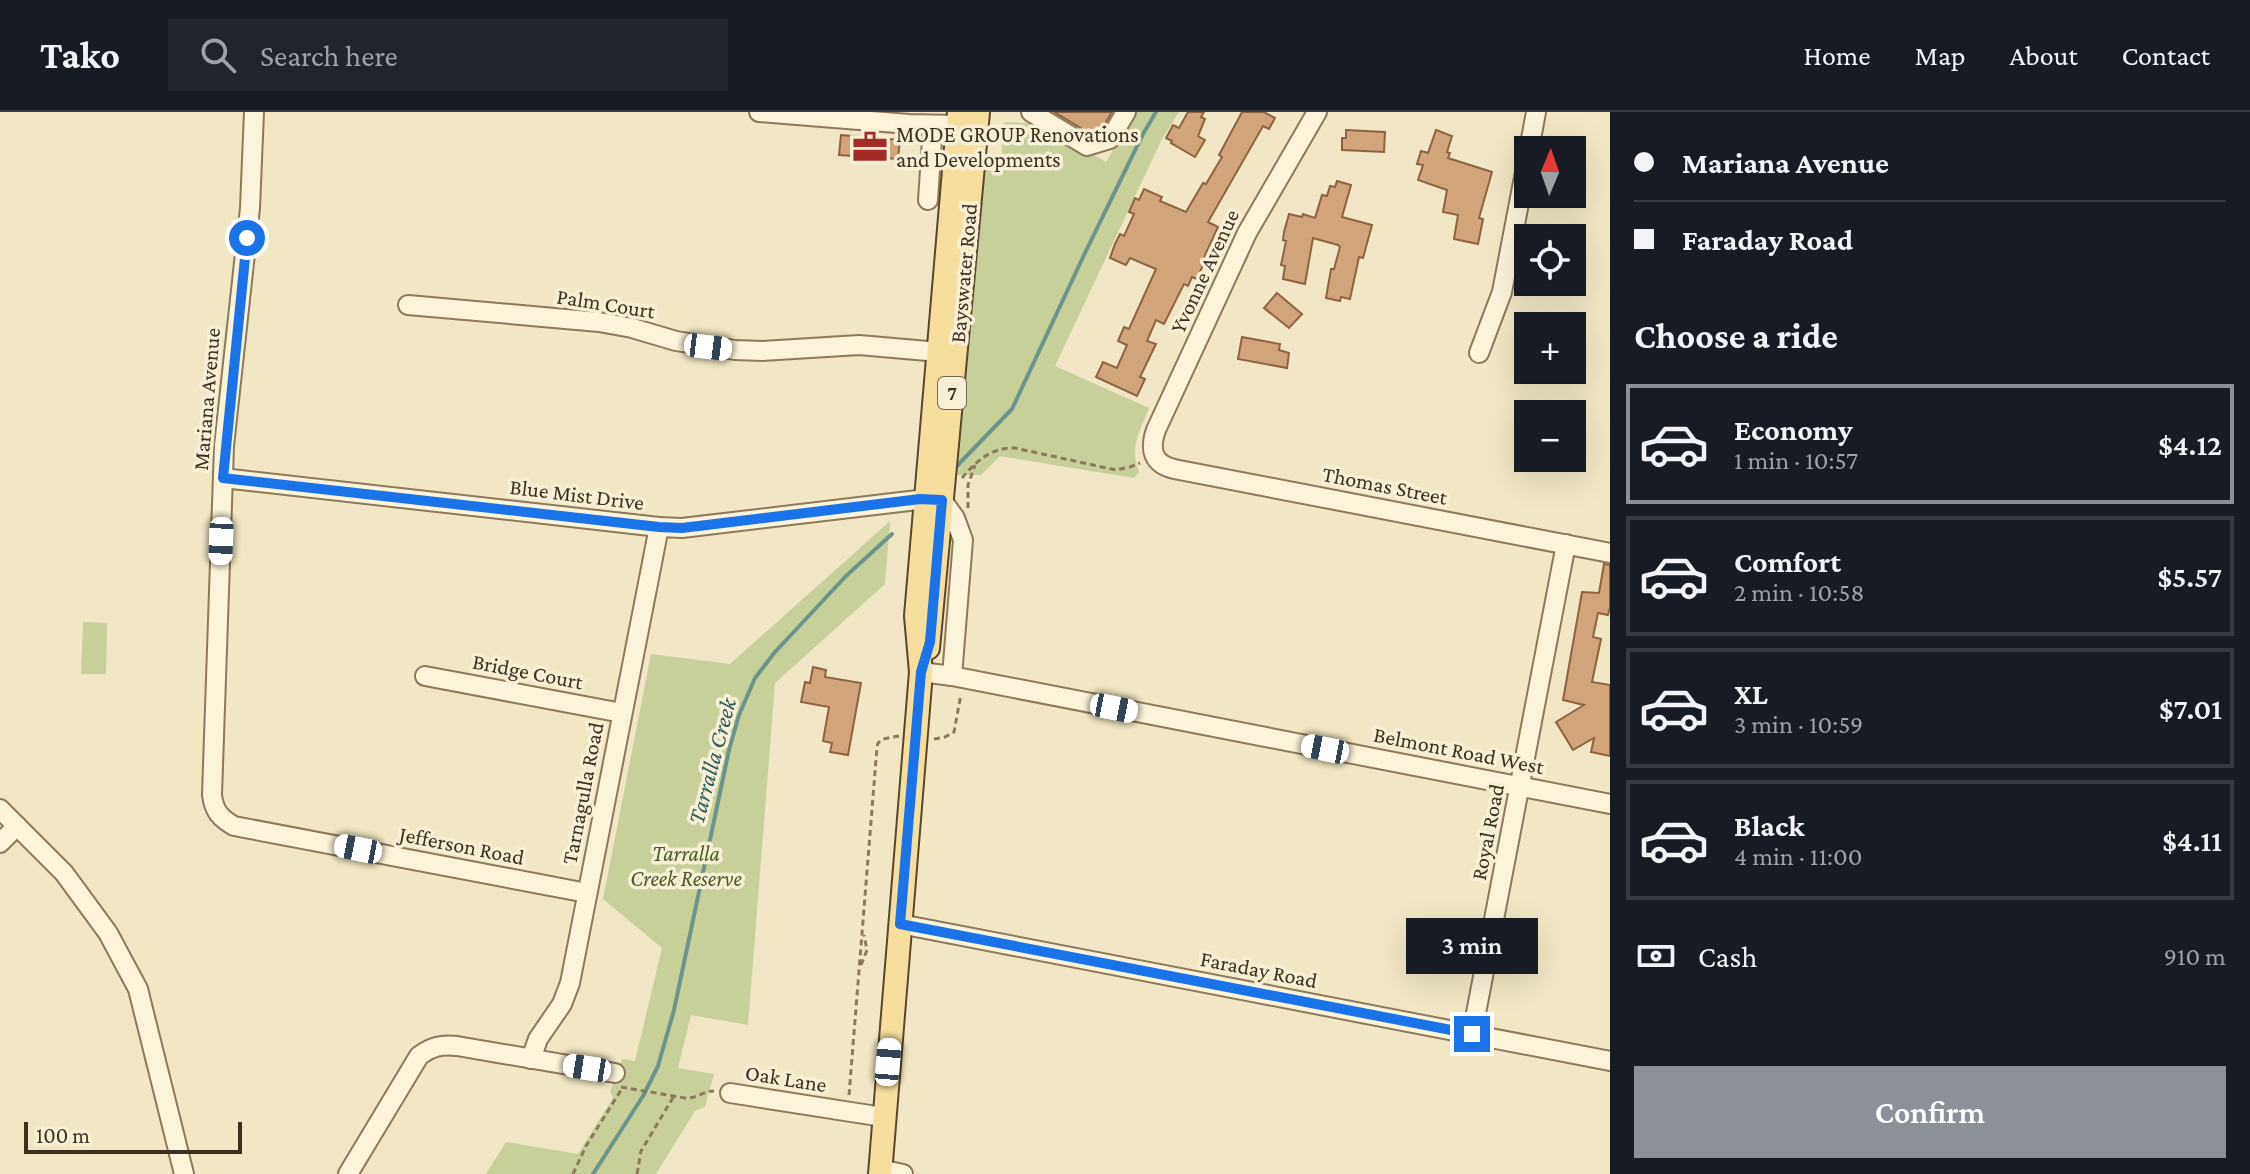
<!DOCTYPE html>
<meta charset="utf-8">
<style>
:root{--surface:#171b24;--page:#20242c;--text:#f1f3f6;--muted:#9ea1a6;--line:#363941;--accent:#8c9099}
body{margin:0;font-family:"Crimson Pro",serif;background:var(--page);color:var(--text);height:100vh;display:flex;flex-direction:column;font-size:30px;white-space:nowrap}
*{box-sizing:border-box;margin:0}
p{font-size:26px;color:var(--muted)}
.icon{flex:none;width:44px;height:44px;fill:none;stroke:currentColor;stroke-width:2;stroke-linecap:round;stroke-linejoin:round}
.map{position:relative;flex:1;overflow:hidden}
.drawer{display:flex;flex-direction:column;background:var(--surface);width:640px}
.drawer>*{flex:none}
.guide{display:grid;align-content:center;height:176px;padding:0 24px;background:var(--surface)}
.needle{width:52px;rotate:2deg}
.controls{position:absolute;left:1514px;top:24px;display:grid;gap:16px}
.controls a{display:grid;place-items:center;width:72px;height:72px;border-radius:0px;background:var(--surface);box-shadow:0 8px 32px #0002;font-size:40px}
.scale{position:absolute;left:24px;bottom:20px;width:218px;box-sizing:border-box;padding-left:8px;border:4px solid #3d2f1f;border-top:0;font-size:22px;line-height:28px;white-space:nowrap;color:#3d2f1f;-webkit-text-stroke:6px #f8f0d6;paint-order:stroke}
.end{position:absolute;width:36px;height:36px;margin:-18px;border:10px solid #1a73e8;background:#fff;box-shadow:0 0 0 4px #fff}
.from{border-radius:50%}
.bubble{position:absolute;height:56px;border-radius:0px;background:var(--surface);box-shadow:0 8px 32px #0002;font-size:26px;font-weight:600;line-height:56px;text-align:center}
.car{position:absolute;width:24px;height:48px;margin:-24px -12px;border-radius:10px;box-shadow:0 0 6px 2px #0007;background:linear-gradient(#fff 24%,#345 0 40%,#fff 0 76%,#345 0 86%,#fff 0)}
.guide b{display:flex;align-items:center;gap:28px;height:76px;font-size:30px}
.guide b+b{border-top:2px solid var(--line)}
.guide i{width:20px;height:20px;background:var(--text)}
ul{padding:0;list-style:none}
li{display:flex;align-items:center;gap:24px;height:120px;margin:0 16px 12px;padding:0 8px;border:4px solid var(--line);border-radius:0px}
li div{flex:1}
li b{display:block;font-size:30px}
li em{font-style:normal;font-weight:600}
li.selected{border-color:var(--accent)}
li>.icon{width:72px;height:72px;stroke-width:1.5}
h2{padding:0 24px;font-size:36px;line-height:96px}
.pay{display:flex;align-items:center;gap:20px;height:88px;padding:0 24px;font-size:30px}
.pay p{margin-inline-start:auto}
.button{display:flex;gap:16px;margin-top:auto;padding:16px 24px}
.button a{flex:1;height:92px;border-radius:0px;background:var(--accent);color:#fff;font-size:32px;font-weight:600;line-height:92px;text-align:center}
header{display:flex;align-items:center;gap:48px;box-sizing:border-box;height:112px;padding:0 40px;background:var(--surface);border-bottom:2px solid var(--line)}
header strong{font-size:38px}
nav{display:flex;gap:44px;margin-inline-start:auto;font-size:28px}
.search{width:560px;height:72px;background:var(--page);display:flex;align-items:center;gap:20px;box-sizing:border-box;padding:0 28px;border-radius:0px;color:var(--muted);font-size:30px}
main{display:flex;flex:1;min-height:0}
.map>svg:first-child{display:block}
</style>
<header>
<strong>Tako</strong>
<div class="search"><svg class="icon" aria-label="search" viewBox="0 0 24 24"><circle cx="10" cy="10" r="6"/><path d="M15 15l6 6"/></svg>Search here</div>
<nav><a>Home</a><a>Map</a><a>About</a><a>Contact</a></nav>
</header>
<main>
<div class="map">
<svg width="1610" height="1062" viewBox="0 0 1610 1062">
<rect width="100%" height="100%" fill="#f1e7c5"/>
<!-- green -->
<g fill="#c6d098">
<path d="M1135 0H1179L1162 27 1055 254 1149 296C1140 320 1129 335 1139 360L1134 366 1000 344 981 363H953L981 54 1001 55 1004 10 1041 12 1106 50Z"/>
<polygon points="890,409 885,472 775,571 748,913 691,903 678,956 714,962 705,995 695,999 656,1062 486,1062 506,1030 578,1042 613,986 610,979 622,947 635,949 662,836 603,787 651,542 730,552"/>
<polygon points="83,510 107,511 106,562 81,562"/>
</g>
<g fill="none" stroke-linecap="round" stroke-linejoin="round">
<!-- stream -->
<g stroke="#6d948c" stroke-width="4">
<polyline points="954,357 1012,297 1084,143 1143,22 1156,0"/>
<polyline points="593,1062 643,984 658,954 674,898 729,638 739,603 755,566 775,540 846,464 892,422"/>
</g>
</g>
<!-- building -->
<g fill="#d1a479" stroke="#8e633e" stroke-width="2">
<polygon points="1054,0 1112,0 1102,17 1089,21"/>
<polygon points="1188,0 1204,0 1201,5 1205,7 1198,24 1205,28 1195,45 1171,31 1172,29 1166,26 1173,13 1179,16"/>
<polygon points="1242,0 1264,0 1275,6 1269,17 1263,14 1208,110 1218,115 1201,152 1203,153 1197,167 1192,165 1188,174 1184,172 1164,212 1156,208 1147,229 1156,232 1140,265 1145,267 1137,284 1096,265 1103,250 1117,256 1127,233 1118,229 1124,215 1129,217 1156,157 1130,146 1126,153 1110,146 1115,132 1120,122 1124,124 1134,102 1129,100 1135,86 1139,88 1144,77 1162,85 1160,89 1186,100 1203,71 1206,72 1222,45 1219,43"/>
<polygon points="1346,18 1385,20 1384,40 1342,38 1342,26 1346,26"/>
<polygon points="1436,18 1452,24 1447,40 1450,41 1448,46 1492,60 1479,106 1483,107 1478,132 1454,127 1458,103 1443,100 1447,78 1418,68 1423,53 1417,52 1421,39 1428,41"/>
<polygon points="841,23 900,28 898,47 839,43"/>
<polygon points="1337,69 1351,73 1342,105 1372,113 1363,146 1359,145 1350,187 1341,185 1340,189 1326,186 1331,157 1334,157 1340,135 1338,133 1313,126 1305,172 1283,167 1285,154 1281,153 1286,129 1283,128 1284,120 1289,102 1302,105 1303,102 1315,106 1322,83 1327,84 1330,74 1335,75"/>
<polygon points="1277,181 1302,202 1289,216 1264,196"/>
<polygon points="1242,225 1280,232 1279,238 1289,241 1287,256 1238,247"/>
<polygon points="1604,452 1610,453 1610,495 1608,503 1598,501 1593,525 1601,527 1592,570 1610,573 1610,644 1591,640 1594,626 1573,638 1556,610 1584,593 1563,588 1582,480 1599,481"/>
<polygon points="813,555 826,558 825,565 861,571 848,643 830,640 832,631 823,629 829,595 801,590 805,570 810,571"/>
</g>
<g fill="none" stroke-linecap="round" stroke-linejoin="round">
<!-- minor casing -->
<g stroke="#8e795a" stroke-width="22">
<g id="minor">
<path d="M254 0 250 96 224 334 212 683C214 699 220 706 234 714L587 781"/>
<polyline points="759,0 909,12 958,13"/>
<polyline points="1031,0 1087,34 1110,27 1126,0"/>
<path d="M1317 0 1247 121 1156 318C1149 338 1153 352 1174 357L1610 441"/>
<polyline points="1529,38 1536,0"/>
<polyline points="928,88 933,13"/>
<polyline points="408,193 599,210 632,216 676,229 735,238 762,239 859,233 939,240"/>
<polyline points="1479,241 1502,180 1528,44"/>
<polyline points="223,366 659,415 682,416 926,387"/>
<polyline points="942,388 955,406 963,428 952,564"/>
<polyline points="921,560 952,564 1610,692"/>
<polyline points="425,564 622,601"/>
<polyline points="0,697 64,761 108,821 138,877 184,1062"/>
<polyline points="0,731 17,714"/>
<polyline points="900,812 1610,949"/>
<polyline points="1472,922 1566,432"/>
<polyline points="531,947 538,927 562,892 570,871 659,415"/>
<polyline points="730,981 883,1005"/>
<polyline points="880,1057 903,1062"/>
<path d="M348 1062 419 944C431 935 441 932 457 934L615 961"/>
</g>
</g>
<!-- major casing -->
<g stroke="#5b462e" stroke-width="26">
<g id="major">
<polyline points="928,536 978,0"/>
<polyline points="880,1062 921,560 916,504 959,0"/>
</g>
</g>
<!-- path -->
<g stroke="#8e795a" stroke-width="3" stroke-dasharray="6 4" stroke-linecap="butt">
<path d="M962 366C976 349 992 335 1015 336L1116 358 1130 355 1140 351"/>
<polyline points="968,396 968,373 975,353"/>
<polyline points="934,627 945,625 954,620 961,582"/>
<polyline points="861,853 867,838 864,823"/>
<path d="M621 975 685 986C696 987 703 979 714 979"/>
<polyline points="849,983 877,635 878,631 883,627 899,624"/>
<polyline points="573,1062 586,1034 623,975"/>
<polyline points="637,1062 641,1039 674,984"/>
</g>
<!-- minor -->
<use href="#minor" stroke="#fbf3da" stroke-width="18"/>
<!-- major -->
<use href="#major" stroke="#f6df9c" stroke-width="22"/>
</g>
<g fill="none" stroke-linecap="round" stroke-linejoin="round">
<!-- route -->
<polyline stroke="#1a73e8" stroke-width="10" points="247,126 223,366 659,415 682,416 920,387 942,388 930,530 921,560 900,812 1472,922"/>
</g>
<!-- icons -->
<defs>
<g id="office-bare" transform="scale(2.76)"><path d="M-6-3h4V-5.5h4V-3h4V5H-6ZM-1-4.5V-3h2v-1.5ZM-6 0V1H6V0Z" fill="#a12d26" stroke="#f8f0d6" stroke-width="2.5" paint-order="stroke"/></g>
</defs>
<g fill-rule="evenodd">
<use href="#office-bare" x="870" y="35"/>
</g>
<g text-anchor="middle" stroke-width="7" stroke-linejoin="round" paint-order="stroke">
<!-- shield labels -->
<rect fill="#f8f0d6" stroke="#756956" stroke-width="2" x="938" y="265" width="28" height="32" rx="6"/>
<g font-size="20" font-weight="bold" fill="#3d2f1f">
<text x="952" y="288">7</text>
</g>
<!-- poi labels -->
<g font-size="22" fill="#3d2f1f" stroke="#f8f0d6" text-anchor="start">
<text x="896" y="30">MODE GROUP Renovations<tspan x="896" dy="25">and Developments</tspan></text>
</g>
<!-- street labels -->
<g font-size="22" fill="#3d2f1f" stroke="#f8f0d6">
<text transform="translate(1204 159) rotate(-65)" y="8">Yvonne Avenue</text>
<text transform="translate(963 161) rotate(-85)" y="8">Bayswater Road</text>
<text transform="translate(606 191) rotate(9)" y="8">Palm Court</text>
<text transform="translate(206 287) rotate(-85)" y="8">Mariana Avenue</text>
<text transform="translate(1385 373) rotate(11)" y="8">Thomas Street</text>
<text transform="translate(577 382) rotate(7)" y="8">Blue Mist Drive</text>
<text transform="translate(528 559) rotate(11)" y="8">Bridge Court</text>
<text transform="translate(1459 638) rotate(11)" y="8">Belmont Road West</text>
<text transform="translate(582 681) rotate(-79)" y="8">Tarnagulla Road</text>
<text transform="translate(1487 720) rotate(-79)" y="8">Royal Road</text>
<text transform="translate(462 733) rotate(11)" y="8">Jefferson Road</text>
<text transform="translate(1259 857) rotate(11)" y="8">Faraday Road</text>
<text transform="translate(786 966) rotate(9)" y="8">Oak Lane</text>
</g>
<!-- park labels -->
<g font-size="22" font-style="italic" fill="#495b24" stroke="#f8f0d6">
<text x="686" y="749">Tarralla<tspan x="686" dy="25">Creek Reserve</tspan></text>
</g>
<!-- water labels -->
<g font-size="24" font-style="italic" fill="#2d5d5d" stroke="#f8f0d6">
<text transform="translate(712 649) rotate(-75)" y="8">Tarralla Creek</text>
</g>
</g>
</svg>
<div class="controls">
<a><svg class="needle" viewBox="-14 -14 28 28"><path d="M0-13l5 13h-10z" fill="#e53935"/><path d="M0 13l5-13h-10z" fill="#9ea1a6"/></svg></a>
<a><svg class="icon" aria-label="locate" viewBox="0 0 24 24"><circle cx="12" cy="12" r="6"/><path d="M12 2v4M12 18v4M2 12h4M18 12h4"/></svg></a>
<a>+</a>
<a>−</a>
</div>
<div class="scale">100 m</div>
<i class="end from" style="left:247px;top:126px"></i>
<i class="end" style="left:1472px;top:922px"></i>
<div class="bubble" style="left:1406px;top:806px;width:132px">3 min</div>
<i class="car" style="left:708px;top:235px;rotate:97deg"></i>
<i class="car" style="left:221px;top:429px;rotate:182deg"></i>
<i class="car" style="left:1114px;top:596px;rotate:101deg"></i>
<i class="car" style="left:1325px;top:637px;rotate:281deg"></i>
<i class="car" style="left:358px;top:737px;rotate:281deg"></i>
<i class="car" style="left:888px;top:950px;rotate:5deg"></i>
<i class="car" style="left:587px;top:956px;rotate:279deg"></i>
</div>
<section class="drawer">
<div class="guide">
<b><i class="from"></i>Mariana Avenue</b>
<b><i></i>Faraday Road</b>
</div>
<h2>Choose a ride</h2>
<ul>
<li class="selected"><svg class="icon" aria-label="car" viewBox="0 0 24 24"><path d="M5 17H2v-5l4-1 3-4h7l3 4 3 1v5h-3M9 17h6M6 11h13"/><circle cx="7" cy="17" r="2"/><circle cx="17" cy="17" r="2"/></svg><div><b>Economy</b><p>1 min · 10:57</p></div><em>$4.12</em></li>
<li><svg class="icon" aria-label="car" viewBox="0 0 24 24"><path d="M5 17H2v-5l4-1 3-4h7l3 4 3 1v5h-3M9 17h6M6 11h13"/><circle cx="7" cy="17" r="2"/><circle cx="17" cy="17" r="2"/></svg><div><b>Comfort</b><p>2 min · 10:58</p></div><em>$5.57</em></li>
<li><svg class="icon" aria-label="car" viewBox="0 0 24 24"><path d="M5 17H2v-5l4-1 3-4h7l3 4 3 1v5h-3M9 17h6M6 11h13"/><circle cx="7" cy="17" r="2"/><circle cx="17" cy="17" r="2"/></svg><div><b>XL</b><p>3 min · 10:59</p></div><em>$7.01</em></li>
<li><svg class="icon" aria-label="car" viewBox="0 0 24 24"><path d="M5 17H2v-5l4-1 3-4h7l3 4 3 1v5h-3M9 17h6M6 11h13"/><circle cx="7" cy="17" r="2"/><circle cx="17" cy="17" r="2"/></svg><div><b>Black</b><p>4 min · 11:00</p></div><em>$4.11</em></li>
</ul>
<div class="pay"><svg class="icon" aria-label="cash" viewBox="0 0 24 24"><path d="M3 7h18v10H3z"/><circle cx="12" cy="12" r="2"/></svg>Cash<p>910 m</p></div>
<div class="button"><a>Confirm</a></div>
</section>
</main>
